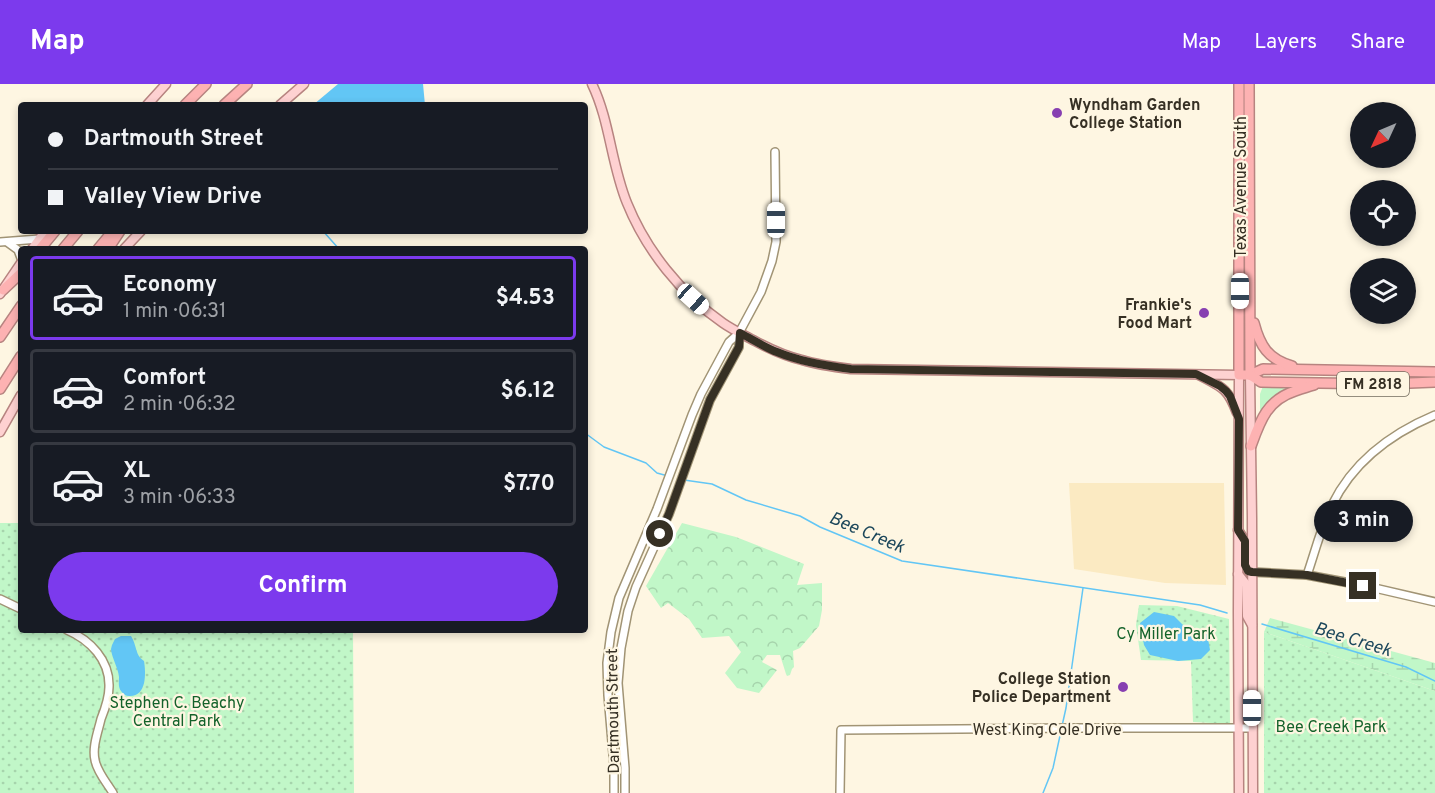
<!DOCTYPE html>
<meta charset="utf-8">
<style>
:root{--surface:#171b24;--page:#20242c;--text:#f1f3f6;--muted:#9ea1a6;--line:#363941;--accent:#7c3aed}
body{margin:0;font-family:Overpass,sans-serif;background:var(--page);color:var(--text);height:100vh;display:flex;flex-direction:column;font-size:22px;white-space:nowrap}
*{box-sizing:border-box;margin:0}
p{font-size:20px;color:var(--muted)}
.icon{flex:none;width:33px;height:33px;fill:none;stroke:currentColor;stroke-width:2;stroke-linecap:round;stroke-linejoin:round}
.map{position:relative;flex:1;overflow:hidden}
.sheet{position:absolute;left:18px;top:162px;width:570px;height:387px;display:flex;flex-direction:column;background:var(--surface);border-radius:6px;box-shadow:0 3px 9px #0003}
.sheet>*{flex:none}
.top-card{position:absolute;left:18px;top:18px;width:570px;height:132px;border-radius:6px;box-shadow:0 3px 9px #0003;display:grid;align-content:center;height:132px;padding:0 30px;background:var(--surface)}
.needle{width:39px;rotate:226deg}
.fabs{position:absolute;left:1350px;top:18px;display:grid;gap:12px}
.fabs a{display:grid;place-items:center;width:66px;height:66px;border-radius:50%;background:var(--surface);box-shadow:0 3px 9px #0003;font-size:30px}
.end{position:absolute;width:27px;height:27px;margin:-14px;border:8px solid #363024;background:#fff;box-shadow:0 0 0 3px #fff}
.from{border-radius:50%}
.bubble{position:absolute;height:42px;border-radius:21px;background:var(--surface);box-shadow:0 3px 9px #0003;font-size:20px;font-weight:700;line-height:42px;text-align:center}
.car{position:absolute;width:18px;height:36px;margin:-18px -9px;border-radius:8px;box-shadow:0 0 4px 2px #0007;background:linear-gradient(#fff 24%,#345 0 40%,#fff 0 76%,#345 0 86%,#fff 0)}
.top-card b{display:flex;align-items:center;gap:21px;height:57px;font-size:22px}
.top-card b+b{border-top:2px solid var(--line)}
.top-card i{width:15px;height:15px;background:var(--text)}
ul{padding:10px 0 0;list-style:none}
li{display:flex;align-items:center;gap:18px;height:84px;margin:0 12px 9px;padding:0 18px;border:3px solid var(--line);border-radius:6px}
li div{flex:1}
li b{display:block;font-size:22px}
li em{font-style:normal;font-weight:700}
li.active{border-color:var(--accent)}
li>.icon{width:54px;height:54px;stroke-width:1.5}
.action{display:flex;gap:12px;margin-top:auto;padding:12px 30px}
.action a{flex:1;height:69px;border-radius:36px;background:var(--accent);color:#fff;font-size:24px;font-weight:700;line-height:69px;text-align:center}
header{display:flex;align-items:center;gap:36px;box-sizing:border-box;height:84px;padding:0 30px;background:var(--accent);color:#fff}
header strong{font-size:28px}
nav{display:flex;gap:33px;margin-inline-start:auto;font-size:21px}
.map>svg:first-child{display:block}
</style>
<header>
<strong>Map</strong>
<nav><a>Map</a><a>Layers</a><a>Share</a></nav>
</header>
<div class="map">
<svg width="1435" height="709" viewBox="0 0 1435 709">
<defs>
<pattern id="forest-crowns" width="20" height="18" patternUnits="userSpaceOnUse" patternTransform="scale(1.5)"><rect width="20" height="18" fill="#c1f7c8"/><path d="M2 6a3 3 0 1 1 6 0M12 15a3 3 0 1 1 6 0" fill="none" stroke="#a6d4ac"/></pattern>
<pattern id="wetland-marsh" width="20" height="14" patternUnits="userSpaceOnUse" patternTransform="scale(1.5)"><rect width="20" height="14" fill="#c1f7c8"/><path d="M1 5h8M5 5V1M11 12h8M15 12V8" fill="none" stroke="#a6d4ac"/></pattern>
<pattern id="park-dots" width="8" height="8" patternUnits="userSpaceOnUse" patternTransform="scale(1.5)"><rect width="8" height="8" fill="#c1f7c8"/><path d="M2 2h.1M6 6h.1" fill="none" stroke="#a6d4ac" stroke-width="1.8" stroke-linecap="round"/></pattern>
</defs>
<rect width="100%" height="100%" fill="#fef6e2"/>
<!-- built -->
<polygon fill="#fbeac2" points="1069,399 1224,399 1226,501 1165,499 1074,485"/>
<!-- green -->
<polygon fill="#c1f7c8" points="1263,302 1294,303 1260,329 1260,310"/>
<!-- forest -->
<polygon fill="url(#forest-crowns)" points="682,439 736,453 804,480 797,501 822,499 822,526 819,542 800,564 793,567 794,583 792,585 790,591 787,592 786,590 780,571 767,571 762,578 777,586 759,609 737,604 725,589 741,568 729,552 702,554 689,535 668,519 661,524 646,502"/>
<!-- wetland -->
<polygon fill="url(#wetland-marsh)" points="1270,534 1435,579 1435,607 1264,548"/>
<!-- park -->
<g fill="url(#park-dots)">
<polygon points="0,439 21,439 21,546 353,546 354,709 0,709"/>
<polygon points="1139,521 1177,522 1229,535 1230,640 1193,638 1191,577 1141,576 1136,541"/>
<polygon points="1264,548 1435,607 1435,709 1264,709"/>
</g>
<!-- water -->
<g fill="#62c6f5">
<polygon points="338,0 423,0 425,21 313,21"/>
<polygon points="1154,528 1174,532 1190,548 1207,549 1210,566 1201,575 1178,577 1150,571 1144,561 1140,539"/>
<path d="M131 552C137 561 135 572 144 577 146 589 147 613 129 612 126 612 123 610 121 607 118 603 119 598 119 593 118 583 112 575 111 565L112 561 115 555 121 552Z"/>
</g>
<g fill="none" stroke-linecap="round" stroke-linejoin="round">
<!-- stream -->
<g stroke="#62c6f5" stroke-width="1.5">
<polyline points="323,147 339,165"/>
<polyline points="585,349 604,363 646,379 657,389 668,392"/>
<polyline points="684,396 712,400 746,416 800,432 820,443 902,477 1200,521 1227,529"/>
<polyline points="1262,540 1406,583 1435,597"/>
<polyline points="1062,642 1066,624 1083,504"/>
<polyline points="1043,709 1053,684 1061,647"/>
</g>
<!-- minor casing -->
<g stroke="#a19475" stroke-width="10">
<g id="minor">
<polyline points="0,158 39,155"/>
<polyline points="7,158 18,166 21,174"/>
<polyline points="1252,488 1307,491 1366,502 1435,518"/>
<path d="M1307 491C1315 468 1321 443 1332 421 1353 378 1392 349 1435 331"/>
<polyline points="0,515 21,525"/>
<path d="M67 546C90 556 110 576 109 603 109 614 105 625 101 635 98 648 92 663 95 676 97 688 107 699 113 709"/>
<polyline points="614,709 614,682 608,611 607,579 611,548 619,514 657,425 692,331 701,310 729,258 739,249 761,208 772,177 776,158 775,68"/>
<polyline points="625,709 625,684 618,599 621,564 628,527 636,503 669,430 710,316 739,263 739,249"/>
<polyline points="840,709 841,646 1070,644 1253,644"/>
</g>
</g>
<!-- major casing -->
<g stroke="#b78480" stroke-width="11">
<g id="major">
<path d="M592 0C610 37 611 80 627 119 646 166 681 210 723 239 733 246 744 251 755 257 770 265 785 272 802 276 818 281 834 283 851 285L1239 291 1238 528 1239 709"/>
<polyline points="147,21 166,0"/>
<polyline points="280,21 304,0"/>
<polyline points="32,165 45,147"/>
<polyline points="124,165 141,147"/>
<polyline points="0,210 21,179"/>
<path d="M1199 291C1222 303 1228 304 1237 329"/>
<polyline points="1250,291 1252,434 1253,709"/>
<polyline points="0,348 21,311"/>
<polyline points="1238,446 1245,457 1245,481 1248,487 1252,488"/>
<polyline points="1238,490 1246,500 1247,532 1252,541"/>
</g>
</g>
<!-- highway casing -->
<g stroke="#b78480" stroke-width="12">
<g id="highway">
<polyline points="1239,0 1239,291 1250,291 1263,285 1435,288"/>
<polyline points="1249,0 1250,291"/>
<polyline points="185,21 206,0"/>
<polyline points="224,21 247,0"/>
<polyline points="40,165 55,147"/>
<polyline points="63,165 78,147"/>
<polyline points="98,165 113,147"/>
<polyline points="108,165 120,147"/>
<polyline points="3,206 21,189"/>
<path d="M1254 239C1260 262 1268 275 1292 282"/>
<polyline points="0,253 21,222"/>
<polyline points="1250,291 1261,298 1385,300 1435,298"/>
<polyline points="0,305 21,272"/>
<path d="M1251 362C1260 337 1267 316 1295 307 1301 305 1307 303 1314 301"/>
</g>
</g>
<!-- minor -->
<use href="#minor" stroke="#fff" stroke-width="7"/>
<!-- major -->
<use href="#major" stroke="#fed1d1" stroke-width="8"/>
<!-- highway -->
<use href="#highway" stroke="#fdb2b2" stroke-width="9"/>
</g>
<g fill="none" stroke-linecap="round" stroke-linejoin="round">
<!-- route -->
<path stroke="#363024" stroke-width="8" d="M660 450 669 430 710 316 739 263 740 249C752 255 764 263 777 268 801 278 826 282 851 285L1196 290 1220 302 1226 307 1230 312 1239 335 1238 446 1245 457V481L1248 487 1252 488 1307 491 1363 502"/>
</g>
<!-- markers -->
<g fill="#873fb1" stroke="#fef6e2" stroke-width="2">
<circle cx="1057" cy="29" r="6"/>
<circle cx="1204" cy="229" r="6"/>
<circle cx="1123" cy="603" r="6"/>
</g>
<g text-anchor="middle" stroke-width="4.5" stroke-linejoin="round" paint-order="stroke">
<!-- shield labels -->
<rect fill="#fef6e2" stroke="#726b5d" stroke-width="1.5" x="1337" y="288" width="72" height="24" rx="4.5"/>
<g font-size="15" font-weight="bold" fill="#363024">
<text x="1373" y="305">FM 2818</text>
</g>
<!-- poi labels -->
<g font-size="16" font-weight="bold" fill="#363024" stroke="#fef6e2" text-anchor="end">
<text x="1069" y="26" text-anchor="start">Wyndham Garden<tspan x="1069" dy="18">College Station</tspan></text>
<text x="1192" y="226">Frankie's<tspan x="1192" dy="18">Food Mart</tspan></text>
<text x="1111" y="600">College Station<tspan x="1111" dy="18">Police Department</tspan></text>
</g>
<!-- street labels -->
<g font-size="16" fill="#363024" stroke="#fef6e2">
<text transform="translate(1240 103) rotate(-90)" y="6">Texas Avenue South</text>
<text transform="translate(612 627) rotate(-91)" y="6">Dartmouth Street</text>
<text x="1047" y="651">West King Cole Drive</text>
</g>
<!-- park labels -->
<g font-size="16" fill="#13622a" stroke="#fef6e2">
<text x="1166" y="555">Cy Miller Park</text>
<text x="177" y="624">Stephen C. Beachy<tspan x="177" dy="18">Central Park</tspan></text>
<text x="1331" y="648">Bee Creek Park</text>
</g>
<!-- water labels -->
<g font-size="18" font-style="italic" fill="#1c475b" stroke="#fef6e2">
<text transform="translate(867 448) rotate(23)" y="6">Bee Creek</text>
<text transform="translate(1353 555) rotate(17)" y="6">Bee Creek</text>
</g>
</g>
</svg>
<div class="fabs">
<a><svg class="needle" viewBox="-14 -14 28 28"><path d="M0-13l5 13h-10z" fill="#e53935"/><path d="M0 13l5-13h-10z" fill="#9ea1a6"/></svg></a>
<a><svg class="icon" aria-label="locate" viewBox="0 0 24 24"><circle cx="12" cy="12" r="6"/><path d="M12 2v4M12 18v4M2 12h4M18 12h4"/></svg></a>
<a><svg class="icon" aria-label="layers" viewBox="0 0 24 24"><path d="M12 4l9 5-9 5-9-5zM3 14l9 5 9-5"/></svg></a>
</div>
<i class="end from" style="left:660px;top:450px"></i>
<i class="end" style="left:1363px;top:502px"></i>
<div class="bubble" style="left:1314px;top:416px;width:99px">3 min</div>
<i class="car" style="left:776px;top:136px;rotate:0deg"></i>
<i class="car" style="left:1240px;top:207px;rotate:180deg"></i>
<i class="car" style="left:693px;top:215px;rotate:132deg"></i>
<i class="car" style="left:1252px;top:624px;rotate:0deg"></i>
<div class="top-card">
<b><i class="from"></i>Dartmouth Street</b>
<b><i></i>Valley View Drive</b>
</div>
<section class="sheet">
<ul>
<li class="active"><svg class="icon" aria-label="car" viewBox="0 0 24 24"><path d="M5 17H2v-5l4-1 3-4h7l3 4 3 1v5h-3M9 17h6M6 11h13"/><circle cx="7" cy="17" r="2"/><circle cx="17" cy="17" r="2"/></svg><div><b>Economy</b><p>1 min · 06:31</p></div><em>$4.53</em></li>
<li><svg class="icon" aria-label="car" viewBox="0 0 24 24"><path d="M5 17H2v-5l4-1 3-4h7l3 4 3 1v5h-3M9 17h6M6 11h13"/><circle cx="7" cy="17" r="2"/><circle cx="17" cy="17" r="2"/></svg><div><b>Comfort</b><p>2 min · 06:32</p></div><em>$6.12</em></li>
<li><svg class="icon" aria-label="car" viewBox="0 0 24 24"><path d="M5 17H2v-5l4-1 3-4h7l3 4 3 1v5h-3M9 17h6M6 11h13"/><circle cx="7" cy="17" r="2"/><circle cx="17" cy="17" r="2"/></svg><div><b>XL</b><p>3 min · 06:33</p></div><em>$7.70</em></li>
</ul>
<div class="action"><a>Confirm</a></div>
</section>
</div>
